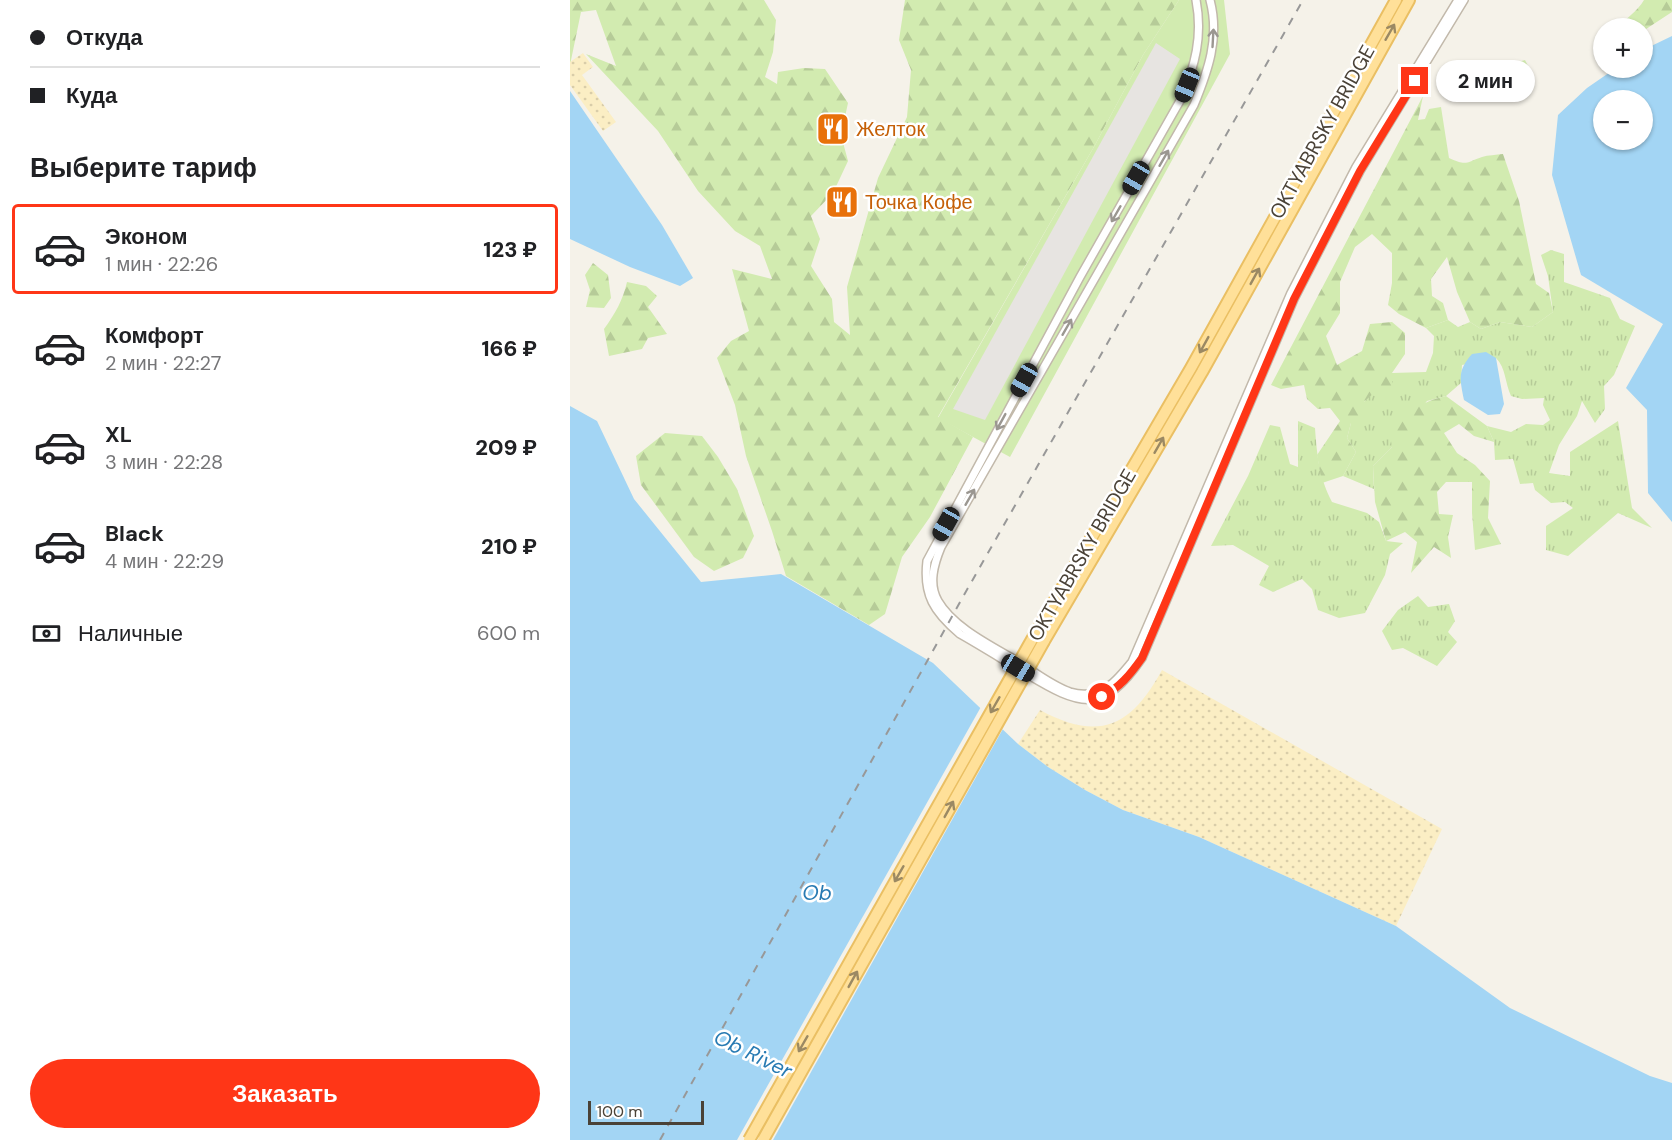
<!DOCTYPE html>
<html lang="ru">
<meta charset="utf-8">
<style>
:root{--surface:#fff;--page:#f6f6f6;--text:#202124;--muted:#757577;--line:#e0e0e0;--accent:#ff3617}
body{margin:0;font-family:"DM Sans",sans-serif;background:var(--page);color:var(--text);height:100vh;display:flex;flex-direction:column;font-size:22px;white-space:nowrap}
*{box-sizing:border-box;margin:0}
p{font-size:20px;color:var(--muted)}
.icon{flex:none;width:33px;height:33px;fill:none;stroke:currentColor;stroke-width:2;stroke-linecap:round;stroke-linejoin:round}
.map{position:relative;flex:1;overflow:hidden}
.sheet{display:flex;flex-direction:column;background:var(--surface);width:570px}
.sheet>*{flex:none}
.banner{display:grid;align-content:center;height:132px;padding:0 30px;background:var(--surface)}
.buttons{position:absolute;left:1023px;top:18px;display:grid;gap:12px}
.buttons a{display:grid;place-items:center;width:60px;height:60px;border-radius:50%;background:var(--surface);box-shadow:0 2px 4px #0004;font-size:30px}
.scale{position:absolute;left:18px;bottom:15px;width:116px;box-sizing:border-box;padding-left:6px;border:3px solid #4a4237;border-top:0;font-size:16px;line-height:21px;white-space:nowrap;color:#4a4237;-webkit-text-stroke:4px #fff;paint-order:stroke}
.end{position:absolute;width:27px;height:27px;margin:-14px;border:8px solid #ff3617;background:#fff;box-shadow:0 0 0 3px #fff}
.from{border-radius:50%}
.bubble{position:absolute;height:42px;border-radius:21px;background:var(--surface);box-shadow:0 2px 4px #0004;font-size:20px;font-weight:800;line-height:42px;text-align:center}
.car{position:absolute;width:18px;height:36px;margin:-18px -9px;border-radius:8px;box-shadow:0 0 4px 2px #0007;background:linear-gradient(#222 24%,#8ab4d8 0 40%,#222 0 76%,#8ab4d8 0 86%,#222 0)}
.banner b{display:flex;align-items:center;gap:21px;height:57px;font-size:22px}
.banner b+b{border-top:2px solid var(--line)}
.banner i{width:15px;height:15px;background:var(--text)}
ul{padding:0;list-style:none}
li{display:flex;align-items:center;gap:18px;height:90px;margin:0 12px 9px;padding:0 18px;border:3px solid transparent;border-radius:6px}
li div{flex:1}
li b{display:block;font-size:22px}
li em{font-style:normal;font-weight:800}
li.active{border-color:var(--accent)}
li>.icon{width:54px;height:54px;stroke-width:1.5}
h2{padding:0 30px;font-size:27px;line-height:72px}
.pay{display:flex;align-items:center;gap:15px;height:66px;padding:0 30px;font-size:22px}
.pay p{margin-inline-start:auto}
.button{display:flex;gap:12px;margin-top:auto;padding:12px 30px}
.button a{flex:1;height:69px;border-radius:36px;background:var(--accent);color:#fff;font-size:24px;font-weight:800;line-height:69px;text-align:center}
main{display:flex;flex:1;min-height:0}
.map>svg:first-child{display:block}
</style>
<main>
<section class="sheet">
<div class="banner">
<b><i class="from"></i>Откуда</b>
<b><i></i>Куда</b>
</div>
<h2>Выберите тариф</h2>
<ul>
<li class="active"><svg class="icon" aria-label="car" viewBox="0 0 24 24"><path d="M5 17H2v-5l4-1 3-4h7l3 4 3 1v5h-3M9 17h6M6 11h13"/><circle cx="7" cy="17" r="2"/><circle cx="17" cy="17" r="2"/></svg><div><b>Эконом</b><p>1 мин · 22:26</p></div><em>123 ₽</em></li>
<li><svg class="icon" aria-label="car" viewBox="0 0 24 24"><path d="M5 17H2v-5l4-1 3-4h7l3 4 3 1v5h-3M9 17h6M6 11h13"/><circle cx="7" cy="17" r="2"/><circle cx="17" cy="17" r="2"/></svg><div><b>Комфорт</b><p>2 мин · 22:27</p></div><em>166 ₽</em></li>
<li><svg class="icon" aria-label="car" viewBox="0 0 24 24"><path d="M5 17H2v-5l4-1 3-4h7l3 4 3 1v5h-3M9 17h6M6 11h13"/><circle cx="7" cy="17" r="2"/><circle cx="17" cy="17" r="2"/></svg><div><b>XL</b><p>3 мин · 22:28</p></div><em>209 ₽</em></li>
<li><svg class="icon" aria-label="car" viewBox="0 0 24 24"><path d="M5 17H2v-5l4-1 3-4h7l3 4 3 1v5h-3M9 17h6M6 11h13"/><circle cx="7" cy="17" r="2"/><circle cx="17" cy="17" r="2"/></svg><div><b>Black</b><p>4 мин · 22:29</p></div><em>210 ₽</em></li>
</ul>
<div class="pay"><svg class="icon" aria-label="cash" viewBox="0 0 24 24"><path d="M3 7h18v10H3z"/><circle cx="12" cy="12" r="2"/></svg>Наличные<p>600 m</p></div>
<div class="button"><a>Заказать</a></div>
</section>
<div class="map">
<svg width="1102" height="1140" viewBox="0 0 1102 1140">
<defs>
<pattern id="grass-tufts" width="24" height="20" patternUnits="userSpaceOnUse" patternTransform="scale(1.5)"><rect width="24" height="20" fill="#d2ebb0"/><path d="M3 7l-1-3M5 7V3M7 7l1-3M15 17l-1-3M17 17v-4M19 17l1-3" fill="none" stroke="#b6cb98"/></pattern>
<pattern id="forest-firs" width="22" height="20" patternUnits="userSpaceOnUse" patternTransform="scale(1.5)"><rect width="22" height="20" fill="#d2ebb0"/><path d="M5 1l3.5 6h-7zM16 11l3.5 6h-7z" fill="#b6cb98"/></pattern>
<pattern id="sand-dots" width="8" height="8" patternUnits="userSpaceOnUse" patternTransform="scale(1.5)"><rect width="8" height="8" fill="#fbeec4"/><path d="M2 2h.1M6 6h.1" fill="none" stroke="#d9cda9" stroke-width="1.8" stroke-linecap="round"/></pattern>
</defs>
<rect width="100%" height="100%" fill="#f5f2e9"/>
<!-- grass -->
<g fill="url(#grass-tufts)">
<path d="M981 250 994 254V282L1040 298 1050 319 1065 326 1044 375 1034 386 1035 409 1025 423 1012 401 1007 416 989 445 979 473 1000 476V452L1048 421 1062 508 1082 528 1048 513 998 556 976 550V526L1003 508 995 502 981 503 965 490 963 483 950 484 943 459 925 460 924 442 917 426 941 432 956 424 973 425 980 420 973 405 974 398 952 399 941 396C935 383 936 368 926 358L892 365 891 383 876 396 857 401 822 447 803 466 804 489 773 476 786 452 777 438 781 423H794V402L822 373 856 372 863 353 864 336 856 328 878 320 888 327 900 322 911 329 930 322 962 327 983 312 978 276 971 255Z"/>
<path d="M728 421 745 428C747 456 749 477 762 502L797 513 809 522 816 541 833 543 820 554 815 575 795 613 769 618 748 610 742 589 732 579 703 592 689 585 699 566 663 545 641 546 678 476 700 425 710 427 720 464 728 467Z"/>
<polygon points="848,596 858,607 879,604 885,621 878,632 887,642 867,666 833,648 822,650 812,631 828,610"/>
</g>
<!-- forest -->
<g fill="url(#forest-firs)">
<polygon points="0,0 194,0 206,20 203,52 195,77 207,84 208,72 234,68 255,69 278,103 271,135 278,161 263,193 241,216 250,239 241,266 262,299 264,322 280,335 277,287 308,178 337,117 341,70 329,40 335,0 609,0 573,55 525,145 368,417 403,437 360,517 332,557 315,614 299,625 216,576 202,531 176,456 165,405 147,358 161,341 179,331 162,269 202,279 190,246 165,231 128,191 88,131 16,54 46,66 26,10 11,12 0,65"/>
<path d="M1074 0H1102V12L1073 31 1072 28H1047C1056 18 1067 12 1074 0Z"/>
<polygon points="955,60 959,68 933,80 925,69"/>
<path d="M853 96 848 120 855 119 859 109 871 107 879 158C897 166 895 163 912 157 918 155 926 155 933 154L949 201 966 284 979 293 983 312 962 327 930 322 911 329 900 322 887 292 877 257 861 279 862 296 873 303 878 320 856 328 829 314 818 305 822 283V253L802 234 785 247 770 282V313L756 336 767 365 792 351 800 324 822 322 835 333V354L822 373V391H806L794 402V423H781L777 438 786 452 773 476 752 483 747 455 770 421 760 408 748 409 737 399 734 385 711 389 701 385Z"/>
<polygon points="23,263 38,275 41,298 34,308 16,307 20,290 15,275"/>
<path d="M57 282 76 286 87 296 78 307 97 334 78 338 72 349 39 356 34 329C45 314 53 300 57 282Z"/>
<path d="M876 396 917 426 924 442 904 436 889 424 874 433 887 453 905 465 920 481 918 518 931 544 905 550 902 513V482H876L867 492 869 514 883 515 878 537 881 558 864 547 841 573 847 542 835 532 816 541 805 502 803 466 822 447 819 429C839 412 850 402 876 396Z"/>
<polygon points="95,433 132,436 148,457 167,489 184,536 173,558 144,571 124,557 71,485 66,456"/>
</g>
<!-- sand -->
<g fill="url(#sand-dots)">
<polygon points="13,53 23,67 12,75 46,122 33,131 0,85 0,62"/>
<path d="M592 670 872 829 826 926 629 837 553 810 515 790 478 767 448 744 470 710C529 742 561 727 592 670Z"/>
</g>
<!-- pitch -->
<polygon fill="#d2ebb0" points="609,0 654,0 660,54 440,457 368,418 525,145 573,55"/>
<!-- parking -->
<polygon fill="#e7e4e1" points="586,43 610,59 415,420 383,409"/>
<!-- water -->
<g fill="#a3d5f4" fill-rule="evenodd">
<path d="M1102 36V522L1078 493 1077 410 1056 388 1093 324 1011 275 982 175 988 115 1017 88 1046 68H1072L1073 50ZM1072 100V140H1034V100Z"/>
<polygon points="0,91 92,225 123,278 110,286 60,267 0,239"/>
<path d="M916 352 926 358 934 404 930 414 918 415 894 400C890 379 887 371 902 354Z"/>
<polygon points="0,406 27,421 64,499 131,582 211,574 363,663 448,744 478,767 515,790 553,810 629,837 826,926 940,1008 1080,1076 1102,1083 1102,1140 0,1140"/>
</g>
<!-- pier -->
<polygon fill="#f5f2e9" points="412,705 434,727 203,1140 167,1140"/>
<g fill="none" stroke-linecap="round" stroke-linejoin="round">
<!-- minor casing -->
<g stroke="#c2b9ab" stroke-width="10">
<g id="minor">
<path d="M626 0C633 36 625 66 611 99L510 277 357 561C353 595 364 612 390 634 413 647 435 661 457 674 510 706 533 715 572 658L724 299 790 171 894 0"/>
<path d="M640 0C650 38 638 71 624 105L371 547C364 564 358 584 368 601 384 629 426 648 452 664 467 674 483 686 500 692 507 694 516 695 523 693 540 690 551 675 562 662L721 293 786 167 888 0"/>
</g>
</g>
<!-- primary casing -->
<g stroke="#eabf63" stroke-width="14">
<g id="primary">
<polyline points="464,636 621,368 826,0"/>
<polyline points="474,641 632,372 839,0"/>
</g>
</g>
<!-- minor -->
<use href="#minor" stroke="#fff" stroke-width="7"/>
<!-- primary -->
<use href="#primary" stroke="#ffe099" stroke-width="10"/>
<!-- rail -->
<polyline stroke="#989898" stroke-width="2" stroke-dasharray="8 8" stroke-linecap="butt" points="90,1140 394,595 733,0"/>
<!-- primary-bridge casing -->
<g stroke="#eabf63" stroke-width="14" stroke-linecap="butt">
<g id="primary-bridge">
<polyline points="179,1140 464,636"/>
<polyline points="193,1140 474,641"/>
</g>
</g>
<!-- primary-bridge -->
<use href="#primary-bridge" stroke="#ffe099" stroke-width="10"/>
</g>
<!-- one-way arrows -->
<defs><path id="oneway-shaft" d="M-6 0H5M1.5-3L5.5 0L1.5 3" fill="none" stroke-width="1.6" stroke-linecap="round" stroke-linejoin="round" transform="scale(1.5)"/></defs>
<g stroke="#9b8963">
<use href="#oneway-shaft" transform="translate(820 32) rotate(-60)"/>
<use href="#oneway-shaft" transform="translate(685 276) rotate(-61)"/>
<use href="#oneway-shaft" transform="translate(634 345) rotate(119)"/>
<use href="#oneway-shaft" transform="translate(589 445) rotate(-60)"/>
<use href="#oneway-shaft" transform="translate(425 705) rotate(120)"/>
<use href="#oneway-shaft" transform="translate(379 809) rotate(-61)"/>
<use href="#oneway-shaft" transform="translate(329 874) rotate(120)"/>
<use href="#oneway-shaft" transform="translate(283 979) rotate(-61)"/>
<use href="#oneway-shaft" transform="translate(233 1044) rotate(120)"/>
</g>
<g stroke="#9b9791">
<use href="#oneway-shaft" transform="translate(643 38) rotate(-87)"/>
<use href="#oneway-shaft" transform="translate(594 158) rotate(-60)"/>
<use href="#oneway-shaft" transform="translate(546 214) rotate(120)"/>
<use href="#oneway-shaft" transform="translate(497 327) rotate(-60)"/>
<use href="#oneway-shaft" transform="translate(431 422) rotate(119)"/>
<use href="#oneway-shaft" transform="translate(400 497) rotate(-60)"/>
</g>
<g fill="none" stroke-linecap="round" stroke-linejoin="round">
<!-- route -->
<path stroke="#ff3617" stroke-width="8" d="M532 697C550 687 560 675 572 658L724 299 790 171 845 81"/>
</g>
<!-- icons -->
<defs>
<g id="restaurant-square" transform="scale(1.725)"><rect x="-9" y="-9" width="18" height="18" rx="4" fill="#e8710a" stroke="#fff"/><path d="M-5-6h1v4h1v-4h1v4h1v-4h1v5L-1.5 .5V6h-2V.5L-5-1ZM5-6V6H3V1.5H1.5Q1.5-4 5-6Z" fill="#fff"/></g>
</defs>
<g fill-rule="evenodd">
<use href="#restaurant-square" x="263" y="129"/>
<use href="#restaurant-square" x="272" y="202"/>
</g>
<g text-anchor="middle" stroke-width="5" stroke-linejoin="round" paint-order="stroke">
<!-- food labels -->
<g font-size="20" fill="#c56008" stroke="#fff" text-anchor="start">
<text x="286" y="136">Желток</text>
<text x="295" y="209">Точка Кофе</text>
</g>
<!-- street labels -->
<g font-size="20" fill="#4a4237" stroke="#fff">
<text transform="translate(752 132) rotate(-61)" y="7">OKTYABRSKY BRIDGE</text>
<text transform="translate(512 555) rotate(-60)" y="7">OKTYABRSKY BRIDGE</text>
</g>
<!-- water labels -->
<g font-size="21" font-style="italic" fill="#287bb3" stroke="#fff">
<text x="247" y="900">Ob</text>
<text transform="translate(183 1054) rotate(26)" y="7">Ob River</text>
</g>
</g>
</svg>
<div class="buttons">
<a>+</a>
<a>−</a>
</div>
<div class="scale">100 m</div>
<i class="end from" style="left:532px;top:697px"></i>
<i class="end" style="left:845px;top:81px"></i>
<div class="bubble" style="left:866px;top:60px;width:99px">2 мин</div>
<i class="car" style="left:617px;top:85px;rotate:202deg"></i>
<i class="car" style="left:566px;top:178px;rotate:210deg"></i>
<i class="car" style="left:454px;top:380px;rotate:209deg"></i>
<i class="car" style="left:376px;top:524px;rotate:209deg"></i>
<i class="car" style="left:448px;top:668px;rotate:121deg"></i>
</div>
</main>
